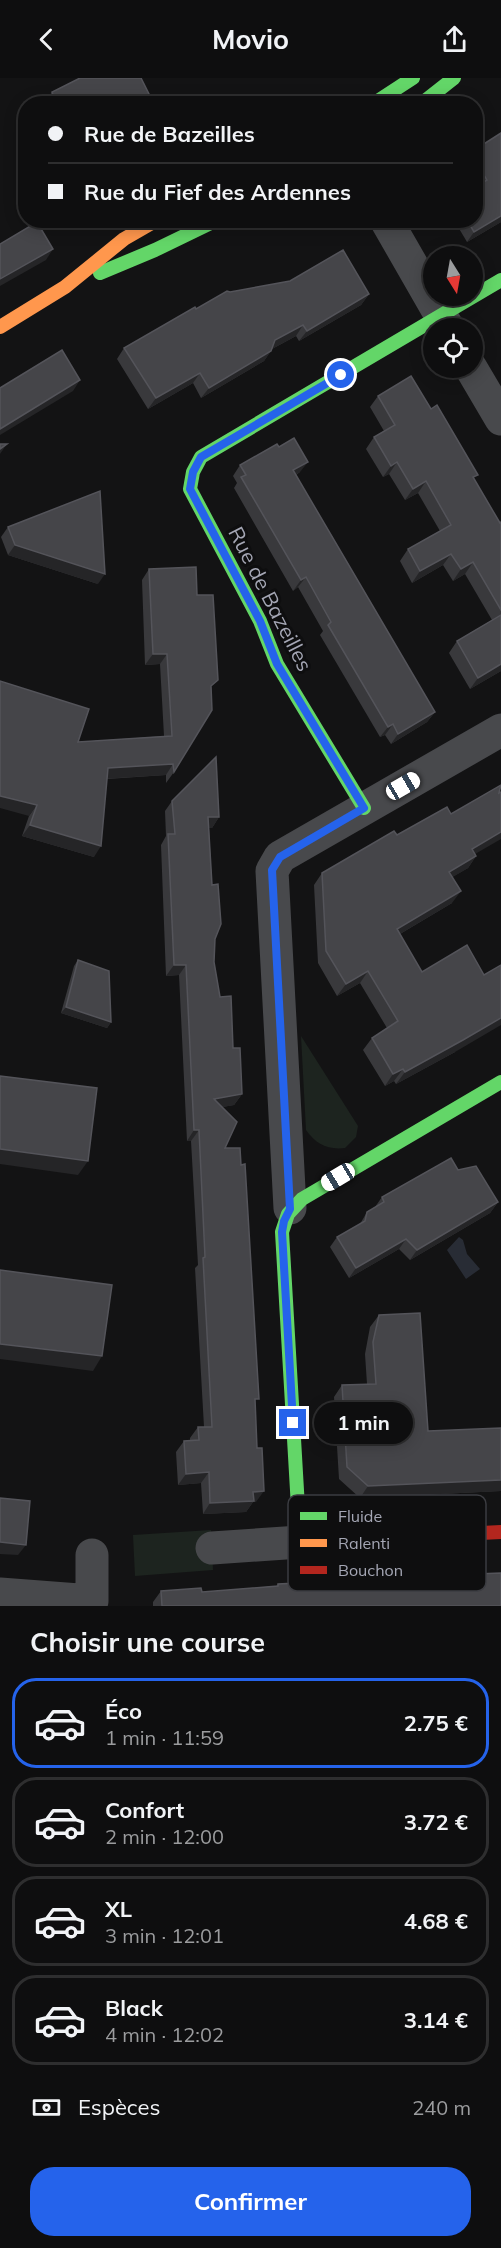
<!DOCTYPE html>
<html lang="fr">
<meta charset="utf-8">
<style>
:root{--surface:#0e0e0f;--page:#171718;--text:#f1f3f6;--muted:#9b9c9e;--line:#2e2e2f;--accent:#2563eb}
body{margin:0;font-family:Mulish,sans-serif;background:var(--page);color:var(--text);height:100vh;display:flex;flex-direction:column;font-size:22px;white-space:nowrap}
*{box-sizing:border-box;margin:0}
p{font-size:20px;color:var(--muted)}
.icon{flex:none;width:33px;height:33px;fill:none;stroke:currentColor;stroke-width:2;stroke-linecap:round;stroke-linejoin:round}
.map{position:relative;height:1528px;overflow:hidden}
.details{display:flex;flex-direction:column;background:var(--surface);flex:1}
.details>*{flex:none}
.top-card{position:absolute;left:18px;top:18px;width:465px;height:132px;border-radius:24px;box-shadow:0 3px 15px #0003,0 0 0 2px var(--line);display:grid;align-content:center;height:132px;padding:0 30px;background:var(--surface)}
.needle{width:39px;rotate:169deg}
.controls{position:absolute;left:423px;top:168px;display:grid;gap:12px}
.controls a{display:grid;place-items:center;width:60px;height:60px;border-radius:50%;background:var(--surface);box-shadow:0 3px 15px #0003,0 0 0 2px var(--line);font-size:30px}
.end{position:absolute;width:27px;height:27px;margin:-14px;border:8px solid #2563eb;background:#fff;box-shadow:0 0 0 3px #fff}
.from{border-radius:50%}
.bubble{position:absolute;height:42px;border-radius:21px;background:var(--surface);box-shadow:0 3px 15px #0003,0 0 0 2px var(--line);font-size:20px;font-weight:700;line-height:42px;text-align:center}
.car{position:absolute;width:18px;height:36px;margin:-18px -9px;border-radius:8px;box-shadow:0 0 4px 2px #0007;background:linear-gradient(#fff 24%,#345 0 40%,#fff 0 76%,#345 0 86%,#fff 0)}
.top-card b{display:flex;align-items:center;gap:21px;height:57px;font-size:22px}
.top-card b+b{border-top:2px solid var(--line)}
.top-card i{width:15px;height:15px;background:var(--text)}
ul{padding:0;list-style:none}
li{display:flex;align-items:center;gap:18px;height:90px;margin:0 12px 9px;padding:0 18px;border:3px solid var(--line);border-radius:24px}
li div{flex:1}
li b{display:block;font-size:22px}
li em{font-style:normal;font-weight:700}
li.selected{border-color:var(--accent)}
li>.icon{width:54px;height:54px;stroke-width:1.5}
h2{padding:0 30px;font-size:27px;line-height:72px}
.pay{display:flex;align-items:center;gap:15px;height:66px;padding:0 30px;font-size:22px}
.pay p{margin-inline-start:auto}
.action{display:flex;gap:12px;margin-top:auto;padding:12px 30px}
.action a{flex:1;height:69px;border-radius:24px;background:var(--accent);color:#fff;font-size:24px;font-weight:700;line-height:69px;text-align:center}
header{display:flex;justify-content:space-between;align-items:center;height:78px;padding:0 30px;background:var(--surface);font-size:27px;font-weight:700}
.map>svg:first-child{display:block}
</style>
<header><svg class="icon" aria-label="back" viewBox="0 0 24 24"><path d="M15 5l-7 7 7 7"/></svg>Movio<svg class="icon" aria-label="share" viewBox="0 0 24 24"><path d="M12 15V3M7 8l5-5 5 5M5 13v7h14v-7"/></svg></header>
<div class="map">
<svg width="501" height="1528" viewBox="0 0 501 1528">
<rect width="100%" height="100%" fill="#131314"/>
<!-- green -->
<g fill="#1d241f">
<path d="M301 958 358 1048 356 1059 345 1070C327 1072 316 1066 306 1052Z"/>
<polygon points="211,1452 213,1492 135,1498 133,1457"/>
</g>
<!-- water -->
<polygon fill="#282c35" points="459,1159 463,1162 467,1176 480,1191 466,1201 447,1172"/>
<g fill="none" stroke-linecap="round" stroke-linejoin="round">
<!-- street -->
<g stroke="#48494c" stroke-width="33">
<polyline points="386,142 448,250"/>
<polyline points="471,290 501,341"/>
<polyline points="290,1130 272,793 280,779 501,652"/>
<polyline points="212,1470 300,1464"/>
<polyline points="0,1516 92,1523 92,1477"/>
</g>
<!-- fast -->
<g stroke="#63d668" stroke-width="14">
<polyline points="373,26 413,0"/>
<polyline points="421,26 454,0"/>
<polyline points="100,195 155,172 217,142"/>
<polyline points="364,730 277,586 260,543 190,411 193,394 201,379 501,202"/>
<polyline points="302,1464 300,1464 282,1154 288,1136 302,1121 501,1004"/>
</g>
<!-- slow -->
<polyline stroke="#ff974d" stroke-width="14" points="0,249 65,209 124,161 157,142"/>
<!-- jam -->
<polyline stroke="#b3261e" stroke-width="14" points="302,1464 501,1454"/>
</g>
<!-- wall -->
<g fill="#39393c">
<polygon points="52,14 151,20 147,26 44,26"/>
<polygon points="476,71 501,144 467,164 454,142 476,142 477,108 476,106"/>
<polygon points="230,214 369,216 361,227 299,263 296,258 272,271 264,283 201,320 193,305 148,331 117,281 124,270 196,231"/>
<polygon points="378,318 431,331 474,401 500,445 501,444 501,593 470,611 449,575 457,563 492,542 465,496 453,503 443,487 412,505 400,483 408,471 440,453 418,415 405,422 389,396 383,399 366,371 374,359 384,353 370,329"/>
<polygon points="240,387 300,394 296,397 435,634 427,644 391,666 385,657 380,659 320,557 323,553 298,509 293,513 234,410 237,405 233,398"/>
<polygon points="8,449 98,506 8,477 1,459"/>
<polygon points="149,491 197,517 211,612 174,694 166,705 166,697 107,701 94,779 22,758 29,738 78,664 164,658 160,586 145,587 142,502"/>
<polygon points="172,723 219,739 212,750 209,750 215,861 214,884 220,919 233,970 242,1016 234,1027 222,1029 225,1070 255,1326 256,1424 253,1424 246,1434 203,1436 201,1405 178,1407 176,1374 184,1363 190,1363 190,1360 198,1349 204,1349 195,1190 198,1187 191,1063 187,1063 179,897 166,898 161,767 166,758 165,733"/>
<polygon points="397,757 475,776 476,778 468,790 452,799 452,825 400,856 455,974 396,1006 394,1003 385,1008 363,972 372,960 387,950 360,905 337,918 318,885 314,807 322,795"/>
<polygon points="78,882 111,944 107,950 61,935 74,888"/>
<polygon points="382,1119 498,1124 490,1135 410,1182 399,1171 349,1200 330,1169 337,1159 360,1146 367,1134 375,1129"/>
<polygon points="379,1237 428,1353 501,1350 501,1413 360,1420 339,1401 334,1319 342,1307 367,1306 365,1276 370,1249"/>
<polygon points="451,1497 501,1528 153,1528 153,1524 161,1513 202,1514 276,1508 278,1506 339,1505 448,1501"/>
</g>
<!-- shaded-wall -->
<g fill="#252527">
<polygon points="151,20 147,26 140,26"/>
<polygon points="501,138 501,144 467,164 474,154"/>
<polygon points="53,171 46,182 0,208 0,201"/>
<polygon points="369,216 361,227 299,263 307,253"/>
<polygon points="303,247 296,258 268,273 275,262"/>
<polygon points="271,273 264,283 201,320 209,310"/>
<polygon points="200,295 193,305 148,331 156,320"/>
<polygon points="80,302 73,313 0,357 0,351"/>
<polygon points="7,366 0,376 0,371"/>
<polygon points="308,384 300,394 285,403 293,392"/>
<polygon points="397,384 389,396 383,399 391,388"/>
<polygon points="426,403 418,415 405,422 413,411"/>
<polygon points="15,467 105,496 98,506 8,477"/>
<polygon points="451,476 443,487 412,505 420,493"/>
<polygon points="473,484 465,496 453,503 461,491"/>
<polygon points="306,499 298,509 293,513 301,502"/>
<polygon points="153,576 167,576 160,586 145,587"/>
<polygon points="501,586 501,593 470,611 478,600"/>
<polygon points="435,634 427,644 391,666 398,656"/>
<polygon points="393,646 385,657 380,659 388,649"/>
<polygon points="173,686 166,697 101,701 108,690"/>
<polygon points="0,718 37,727 29,738 0,730"/>
<polygon points="208,739 219,739 212,750 201,750"/>
<polygon points="30,747 101,768 94,779 22,758"/>
<polygon points="501,754 501,761 463,783 472,771"/>
<polygon points="476,778 468,790 441,806 449,794"/>
<polygon points="461,813 452,825 388,863 397,851"/>
<polygon points="174,887 186,887 179,897 166,898"/>
<polygon points="368,893 360,905 337,918 346,906"/>
<polygon points="66,929 111,944 107,950 61,935"/>
<polygon points="501,940 501,947 455,974 396,1006 405,994"/>
<polygon points="403,991 394,1003 385,1008 393,996"/>
<polygon points="242,1016 234,1027 206,1032 214,1021"/>
<polygon points="194,1052 199,1052 191,1063 187,1063"/>
<polygon points="0,1071 88,1083 78,1097 0,1086"/>
<polygon points="498,1124 490,1135 410,1182 417,1172"/>
<polygon points="406,1161 399,1171 349,1200 356,1190"/>
<polygon points="0,1266 102,1278 93,1293 0,1281"/>
<polygon points="209,1394 201,1405 178,1407 186,1396"/>
<polygon points="501,1402 501,1413 360,1420 368,1408"/>
<polygon points="264,1413 256,1424 253,1424 246,1434 203,1436 210,1425 253,1414"/>
<polygon points="0,1464 26,1467 18,1477 0,1476"/>
</g>
<!-- building -->
<g fill="#454549" stroke="#54545a" stroke-width="1.5">
<polygon points="80,0 141,0 151,20 140,26 57,26 52,14"/>
<polygon points="501,55 501,138 474,154 467,142 476,142 476,109 487,102 476,84 476,71"/>
<polygon points="37,144 53,171 0,201 0,166"/>
<polygon points="343,172 369,216 307,253 303,247 275,262 271,273 209,310 200,295 156,320 124,270 195,229 196,231 227,213 230,214 290,203"/>
<polygon points="62,272 80,302 0,351 0,310"/>
<polygon points="411,298 431,331 437,327 478,397 473,399 500,445 501,444 501,532 473,484 461,491 451,476 420,493 408,471 451,447 426,403 413,411 397,384 391,388 374,359 395,347 378,318"/>
<polygon points="294,360 308,384 293,392 435,634 398,656 393,646 388,649 328,547 331,544 306,499 301,502 241,399 246,397 240,387 277,366 279,369"/>
<polygon points="0,366 7,366 0,371"/>
<polygon points="100,413 105,496 15,467 8,449"/>
<polygon points="196,489 197,517 213,517 218,602 211,608 212,632 174,694 173,686 108,690 101,768 30,747 37,727 0,718 0,603 89,631 78,664 172,658 167,576 153,576 149,491"/>
<polygon points="501,537 501,586 478,600 457,563"/>
<polygon points="216,679 219,739 208,739 212,807 218,806 221,846 215,861 214,884 220,919 231,918 233,970 240,970 242,1016 214,1021 237,1044 225,1070 240,1070 241,1087 245,1086 259,1321 255,1321 257,1370 262,1370 264,1413 253,1414 254,1423 210,1425 209,1394 186,1396 184,1363 199,1362 198,1349 212,1349 203,1180 205,1179 199,1052 194,1052 186,887 174,887 168,756 175,756 172,723"/>
<polygon points="501,707 499,715 501,714 501,754 472,771 476,778 449,794 461,813 397,851 422,894 467,867 484,897 501,887 501,940 463,962 405,994 403,991 393,996 372,960 398,943 368,893 346,906 326,873 322,795 394,753 397,757 447,729 451,736"/>
<polygon points="78,882 109,893 111,944 66,929"/>
<polygon points="0,998 97,1010 88,1083 0,1071"/>
<polygon points="451,1080 458,1092 476,1088 498,1124 417,1172 406,1161 356,1190 337,1159 365,1143 367,1134 384,1124 382,1119"/>
<polygon points="0,1192 112,1207 102,1278 0,1266"/>
<polygon points="420,1235 428,1353 501,1350 501,1402 368,1408 347,1389 342,1307 376,1306 373,1264 379,1237"/>
<polygon points="0,1420 30,1423 26,1467 0,1464"/>
<polygon points="501,1495 501,1528 162,1528 161,1513 201,1510 202,1514 278,1508 278,1506 338,1503 339,1505 451,1501 451,1497"/>
</g>
<g fill="none" stroke-linecap="round" stroke-linejoin="round">
<!-- route -->
<polyline stroke="#2563eb" stroke-width="8" points="293,1345 282,1154 284,1143 290,1131 272,792 280,779 364,730 277,586 260,543 190,411 193,394 201,379 341,297"/>
</g>
<g text-anchor="middle" stroke-width="6" stroke-linejoin="round" paint-order="stroke">
<!-- street labels -->
<g font-size="21" fill="#a5a7b5" stroke="#0e0e0f">
<text transform="translate(270 521) rotate(63)" y="7">Rue de Bazeilles</text>
</g>
</g>
<!-- legend -->
<rect x="288" y="1417" width="198" height="96" rx="9" fill="#0e0e0f" stroke="#3b3c41" stroke-width="1.5"/>
<rect x="300" y="1434" width="27" height="8" fill="#63d668"/>
<rect x="300" y="1461" width="27" height="8" fill="#ff974d"/>
<rect x="300" y="1488" width="27" height="8" fill="#b3261e"/>
<g font-size="16" fill="#a5a7b5">
<text x="338" y="1444">Fluide</text>
<text x="338" y="1471">Ralenti</text>
<text x="338" y="1498">Bouchon</text>
</g>
</svg>
<div class="controls">
<a><svg class="needle" viewBox="-14 -14 28 28"><path d="M0-13l5 13h-10z" fill="#e53935"/><path d="M0 13l5-13h-10z" fill="#9b9c9e"/></svg></a>
<a><svg class="icon" aria-label="locate" viewBox="0 0 24 24"><circle cx="12" cy="12" r="6"/><path d="M12 2v4M12 18v4M2 12h4M18 12h4"/></svg></a>
</div>
<i class="end from" style="left:341px;top:297px"></i>
<i class="end" style="left:293px;top:1345px"></i>
<div class="bubble" style="left:314px;top:1324px;width:99px">1 min</div>
<i class="car" style="left:403px;top:708px;rotate:60deg"></i>
<i class="car" style="left:338px;top:1099px;rotate:239deg"></i>
<div class="top-card">
<b><i class="from"></i>Rue de Bazeilles</b>
<b><i></i>Rue du Fief des Ardennes</b>
</div>
</div>
<section class="details">
<h2>Choisir une course</h2>
<ul>
<li class="selected"><svg class="icon" aria-label="car" viewBox="0 0 24 24"><path d="M5 17H2v-5l4-1 3-4h7l3 4 3 1v5h-3M9 17h6M6 11h13"/><circle cx="7" cy="17" r="2"/><circle cx="17" cy="17" r="2"/></svg><div><b>Éco</b><p>1 min · 11:59</p></div><em>2.75 €</em></li>
<li><svg class="icon" aria-label="car" viewBox="0 0 24 24"><path d="M5 17H2v-5l4-1 3-4h7l3 4 3 1v5h-3M9 17h6M6 11h13"/><circle cx="7" cy="17" r="2"/><circle cx="17" cy="17" r="2"/></svg><div><b>Confort</b><p>2 min · 12:00</p></div><em>3.72 €</em></li>
<li><svg class="icon" aria-label="car" viewBox="0 0 24 24"><path d="M5 17H2v-5l4-1 3-4h7l3 4 3 1v5h-3M9 17h6M6 11h13"/><circle cx="7" cy="17" r="2"/><circle cx="17" cy="17" r="2"/></svg><div><b>XL</b><p>3 min · 12:01</p></div><em>4.68 €</em></li>
<li><svg class="icon" aria-label="car" viewBox="0 0 24 24"><path d="M5 17H2v-5l4-1 3-4h7l3 4 3 1v5h-3M9 17h6M6 11h13"/><circle cx="7" cy="17" r="2"/><circle cx="17" cy="17" r="2"/></svg><div><b>Black</b><p>4 min · 12:02</p></div><em>3.14 €</em></li>
</ul>
<div class="pay"><svg class="icon" aria-label="cash" viewBox="0 0 24 24"><path d="M3 7h18v10H3z"/><circle cx="12" cy="12" r="2"/></svg>Espèces<p>240 m</p></div>
<div class="action"><a>Confirmer</a></div>
</section>
